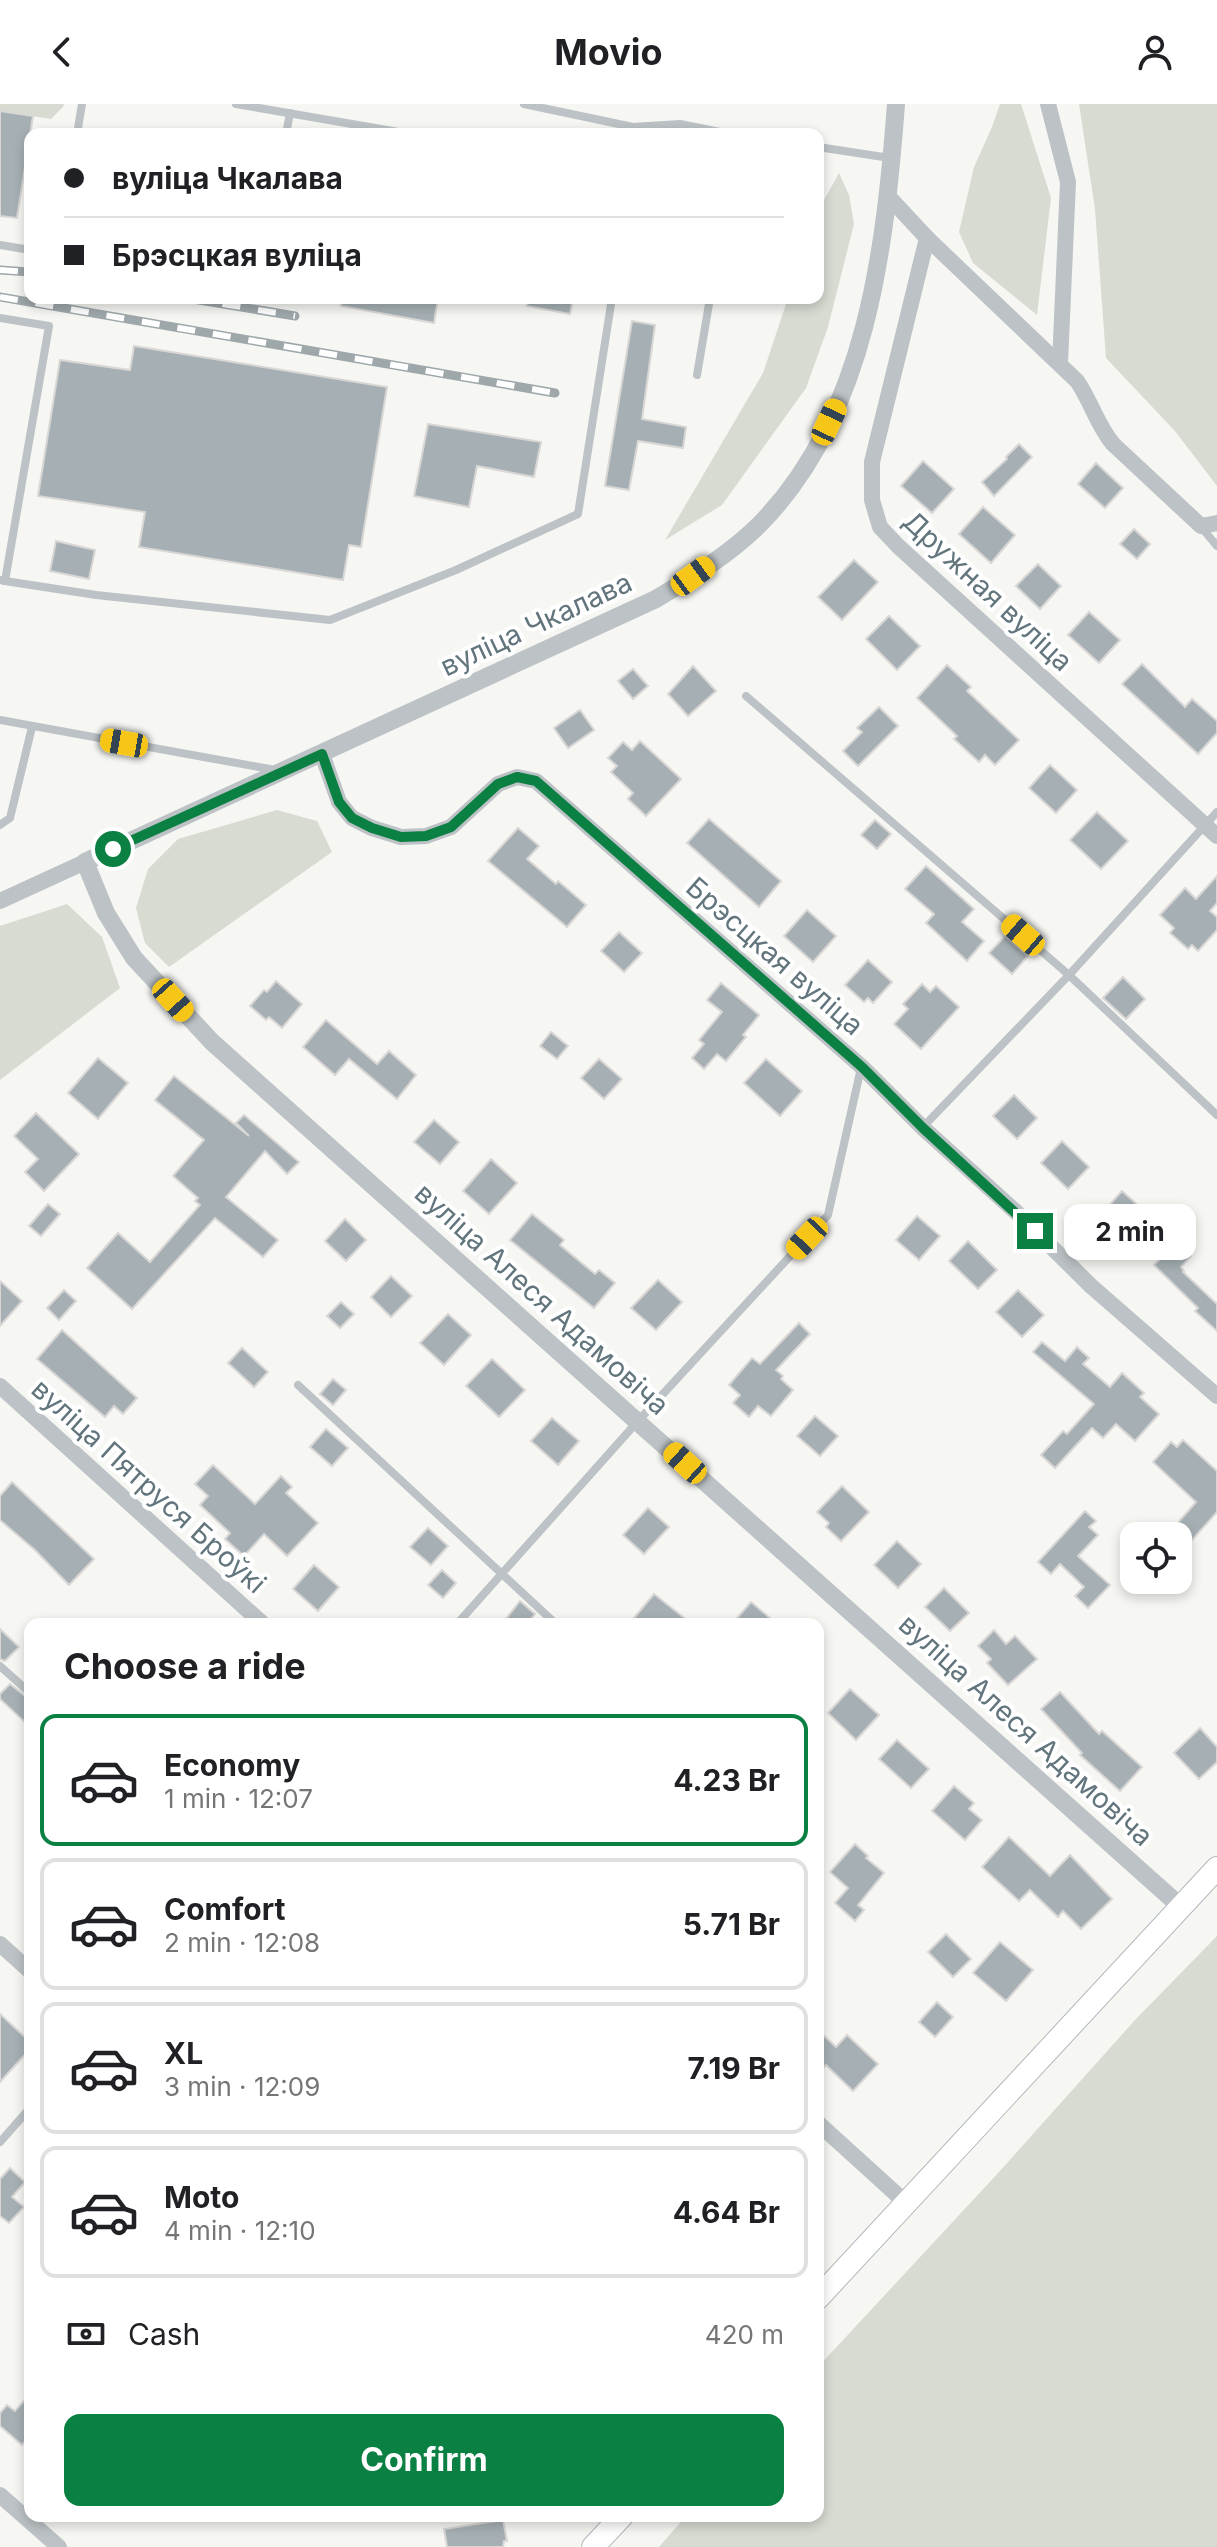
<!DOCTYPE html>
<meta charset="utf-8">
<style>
:root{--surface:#fff;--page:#f6f6f6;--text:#202124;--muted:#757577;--line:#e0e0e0;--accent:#0b8043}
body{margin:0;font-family:Inter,sans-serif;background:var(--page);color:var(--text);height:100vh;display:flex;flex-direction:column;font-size:30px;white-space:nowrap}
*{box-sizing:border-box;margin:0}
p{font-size:26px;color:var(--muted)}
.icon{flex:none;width:44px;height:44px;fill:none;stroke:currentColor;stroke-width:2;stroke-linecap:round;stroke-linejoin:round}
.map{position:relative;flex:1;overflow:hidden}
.side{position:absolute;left:24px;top:1514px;width:800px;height:904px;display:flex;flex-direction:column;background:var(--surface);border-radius:16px;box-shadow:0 4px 12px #0003}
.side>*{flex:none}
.banner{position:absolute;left:24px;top:24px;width:800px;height:176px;border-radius:16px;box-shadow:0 4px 12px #0003;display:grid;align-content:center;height:176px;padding:0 40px;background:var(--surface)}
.controls{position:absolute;left:1120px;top:1418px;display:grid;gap:16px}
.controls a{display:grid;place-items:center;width:72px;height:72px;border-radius:16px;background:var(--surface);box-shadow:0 4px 12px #0003;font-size:40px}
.end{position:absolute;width:36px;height:36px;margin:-18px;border:10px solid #0b8043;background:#fff;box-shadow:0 0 0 4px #fff}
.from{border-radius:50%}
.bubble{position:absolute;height:56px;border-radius:16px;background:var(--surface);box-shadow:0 4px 12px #0003;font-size:26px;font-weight:700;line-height:56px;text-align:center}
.car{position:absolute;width:24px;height:48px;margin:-24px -12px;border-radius:10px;box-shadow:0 0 6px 2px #0007;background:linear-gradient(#f5c518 24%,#345 0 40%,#f5c518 0 76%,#345 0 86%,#f5c518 0)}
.banner b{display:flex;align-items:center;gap:28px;height:76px;font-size:30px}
.banner b+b{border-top:2px solid var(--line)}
.banner i{width:20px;height:20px;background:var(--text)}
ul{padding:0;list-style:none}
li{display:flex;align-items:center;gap:24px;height:132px;margin:0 16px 12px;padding:0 24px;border:4px solid var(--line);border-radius:16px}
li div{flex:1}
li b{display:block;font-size:30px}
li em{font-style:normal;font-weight:700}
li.current{border-color:var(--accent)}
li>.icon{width:72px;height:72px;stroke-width:1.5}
h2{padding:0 40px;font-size:36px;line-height:96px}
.pay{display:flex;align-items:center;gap:20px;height:88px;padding:0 40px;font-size:30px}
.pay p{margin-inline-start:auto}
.action{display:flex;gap:16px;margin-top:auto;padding:16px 40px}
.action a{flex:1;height:92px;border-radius:16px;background:var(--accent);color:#fff;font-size:32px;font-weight:700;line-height:92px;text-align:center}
header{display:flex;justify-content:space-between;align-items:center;height:104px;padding:0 40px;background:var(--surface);font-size:36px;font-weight:700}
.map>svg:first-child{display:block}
</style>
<header><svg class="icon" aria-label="back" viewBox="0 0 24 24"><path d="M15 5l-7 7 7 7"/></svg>Movio<svg class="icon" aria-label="person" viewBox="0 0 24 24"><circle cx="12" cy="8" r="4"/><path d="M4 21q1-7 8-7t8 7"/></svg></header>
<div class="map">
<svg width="1217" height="2443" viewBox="0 0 1217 2443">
<rect width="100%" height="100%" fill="#f6f6f3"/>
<!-- green -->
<g fill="#d7dbd2">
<polygon points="0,0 64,0 63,3 51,15 0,7"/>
<polygon points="1000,0 1021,0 1051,94 1037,211 973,159 959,128 974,63 992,23"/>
<polygon points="1079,0 1217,0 1217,382 1175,327 1106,254 1095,105"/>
<polygon points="839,69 849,91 854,120 828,223 806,284 722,401 665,436 763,269 788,194 818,194 818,107"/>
<polygon points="277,706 317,717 332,748 169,863 145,839 136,804 148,765 178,735"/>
<polygon points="67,800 102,833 120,884 0,976 0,822"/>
<polygon points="1217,1832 1217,2443 659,2443 686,2412 818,2412 818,2263 999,2068 1135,1916"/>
</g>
<!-- building -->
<g fill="#a6b0b4" stroke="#d8d7d5" stroke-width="2">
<polygon points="0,7 33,12 17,114 0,112"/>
<polygon points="342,194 438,194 434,219 341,202"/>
<polygon points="528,194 573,194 570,210 527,202"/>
<polygon points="632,217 655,221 642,315 686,323 683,344 638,337 629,386 605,382"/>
<polygon points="134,242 387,283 361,443 349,441 343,476 139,443 145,408 38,392 60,256 130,266"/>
<polygon points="428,320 541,338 534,373 477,362 469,403 414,392"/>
<polygon points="1019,340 1032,353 994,392 982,378 1007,355 1006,353"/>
<polygon points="923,357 954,385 932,409 901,382"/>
<polygon points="1096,359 1123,384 1105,404 1078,380"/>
<polygon points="983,403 1015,431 991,459 959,430"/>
<polygon points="1134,425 1150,440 1137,455 1120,440"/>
<polygon points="56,437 95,446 89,475 50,467"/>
<polygon points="854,456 878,478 842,516 818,493"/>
<polygon points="1038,460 1061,482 1040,505 1016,482"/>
<polygon points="1089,508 1120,536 1099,559 1068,531"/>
<polygon points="889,512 920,542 897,566 866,535"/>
<polygon points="1142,560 1185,603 1192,595 1217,617 1217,629 1198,650 1122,580"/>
<polygon points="947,561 971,583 967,587 1019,636 995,661 985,651 979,658 954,635 957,632 917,594"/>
<polygon points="693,562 716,587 688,612 668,590"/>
<polygon points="633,565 648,582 633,595 618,577"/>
<polygon points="879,603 898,622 858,662 843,647 862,628 857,624"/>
<polygon points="580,606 594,626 568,644 554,624"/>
<polygon points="640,637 681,675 646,712 628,695 633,689 611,668 617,662 608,654 623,638 632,646"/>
<polygon points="1050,661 1077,686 1056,709 1029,684"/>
<polygon points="1097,708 1128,737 1101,765 1070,736"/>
<polygon points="709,715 781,777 759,803 687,739"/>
<polygon points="875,716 891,730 877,745 861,731"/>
<polygon points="518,724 539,742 527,755 556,780 558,777 586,801 567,823 488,757"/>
<polygon points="926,762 974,805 962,818 984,837 967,857 926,819 934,810 905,785"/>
<polygon points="1217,772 1217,799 1210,807 1217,813 1217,826 1198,847 1192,841 1188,845 1170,829 1174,824 1160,811 1185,784 1196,795"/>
<polygon points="807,806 836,832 813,858 784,832"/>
<polygon points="619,828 642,849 624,868 601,847"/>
<polygon points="1005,832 1028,852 1012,870 989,849"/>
<polygon points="868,856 892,878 873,899 868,894 864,898 845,881"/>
<polygon points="1123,873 1145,895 1126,915 1103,894"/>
<polygon points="276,877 302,900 282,924 269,913 266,916 250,902 264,886 267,888"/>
<polygon points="721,879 759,911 743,931 746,933 726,957 717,950 704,965 692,954 704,940 699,936 722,908 707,896"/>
<polygon points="922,880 930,888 936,882 959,903 921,945 894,920 908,905 903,900"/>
<polygon points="326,916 377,960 389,947 416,971 397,995 349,955 335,971 303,943"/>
<polygon points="551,928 568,942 557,955 540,942"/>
<polygon points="98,954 128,979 98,1015 68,989"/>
<polygon points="599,955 622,975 604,995 581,974"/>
<polygon points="766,955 802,987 780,1012 744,979"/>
<polygon points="174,972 249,1032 236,1019 244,1011 299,1058 287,1070 265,1047 226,1093 278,1136 263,1153 215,1114 132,1205 87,1164 118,1129 150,1158 200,1101 195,1097 198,1094 173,1072 204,1036 155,996"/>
<polygon points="1014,991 1037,1014 1017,1035 993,1012"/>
<polygon points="36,1009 79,1050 44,1087 25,1068 38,1055 14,1032"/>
<polygon points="434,1016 459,1038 440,1060 414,1038"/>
<polygon points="1062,1037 1089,1063 1068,1085 1041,1059"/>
<polygon points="491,1055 517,1079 489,1110 463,1087"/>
<polygon points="1122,1087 1141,1104 1118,1131 1099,1113"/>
<polygon points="48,1100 60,1110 41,1132 29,1122"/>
<polygon points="532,1110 564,1136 560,1141 595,1170 599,1166 615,1179 594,1204 510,1136"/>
<polygon points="917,1112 940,1132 919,1156 896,1136"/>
<polygon points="345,1115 366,1136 346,1157 325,1137"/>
<polygon points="968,1137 997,1166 978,1185 949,1157"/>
<polygon points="1176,1138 1191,1152 1181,1163 1184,1167 1183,1168 1217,1200 1217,1227 1195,1207 1198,1204 1154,1161"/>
<polygon points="391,1172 412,1192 391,1213 371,1193"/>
<polygon points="658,1176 682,1198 656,1226 631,1204"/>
<polygon points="0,1177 22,1197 0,1222"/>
<polygon points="64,1186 76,1197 59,1216 47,1204"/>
<polygon points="1018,1186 1044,1211 1022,1233 996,1208"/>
<polygon points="341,1198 354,1210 340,1224 327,1212"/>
<polygon points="448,1210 471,1231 444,1261 420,1239"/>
<polygon points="799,1219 810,1230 776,1266 783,1272 781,1275 793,1286 771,1312 758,1302 749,1313 733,1299 740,1291 729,1281 752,1254 760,1260"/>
<polygon points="62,1226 137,1294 123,1310 114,1302 105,1313 37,1255"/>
<polygon points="1042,1238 1065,1257 1077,1243 1089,1254 1083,1260 1110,1283 1122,1269 1144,1289 1140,1293 1159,1310 1135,1337 1116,1320 1103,1334 1092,1324 1055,1364 1041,1351 1063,1327 1067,1330 1094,1300 1033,1248"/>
<polygon points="242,1244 268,1268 254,1283 228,1259"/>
<polygon points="492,1255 525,1286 499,1313 466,1282"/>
<polygon points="333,1275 346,1286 333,1301 320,1290"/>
<polygon points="815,1312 838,1332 820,1352 797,1332"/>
<polygon points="552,1314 579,1337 558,1361 531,1337"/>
<polygon points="326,1325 348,1344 332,1362 310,1343"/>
<polygon points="1183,1336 1217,1367 1217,1408 1192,1436 1176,1421 1196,1398 1153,1358 1171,1338 1177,1343"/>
<polygon points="213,1361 255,1400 281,1372 292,1383 286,1389 318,1419 287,1452 264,1430 244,1452 225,1435 230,1429 200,1401 208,1392 195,1380"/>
<polygon points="12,1378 94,1455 69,1481 35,1446 0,1416 0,1392"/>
<polygon points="842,1382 869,1408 841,1437 826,1423 829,1419 817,1408"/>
<polygon points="648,1404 669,1423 644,1450 623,1431"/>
<polygon points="1085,1407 1096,1417 1089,1423 1098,1431 1078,1452 1110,1481 1088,1504 1075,1492 1084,1483 1060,1460 1051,1470 1038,1458"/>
<polygon points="428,1424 448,1442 431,1461 410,1443"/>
<polygon points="897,1437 921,1460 898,1484 874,1461"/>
<polygon points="314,1461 339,1483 318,1507 293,1485"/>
<polygon points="442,1466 456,1479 443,1494 428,1481"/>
<polygon points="944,1484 969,1509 950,1527 925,1503"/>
<polygon points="654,1490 692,1520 629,1520"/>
<polygon points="520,1497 535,1510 527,1520 502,1520"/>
<polygon points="751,1498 777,1520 732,1520"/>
<polygon points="0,1525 19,1543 5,1557 0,1555"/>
<polygon points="994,1526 1006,1540 1015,1532 1037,1555 1008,1581 987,1559 991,1555 978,1542"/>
<polygon points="10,1580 30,1596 30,1623 0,1595 0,1590"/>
<polygon points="850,1585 879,1611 856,1636 828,1609"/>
<polygon points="1060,1588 1099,1630 1102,1627 1142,1663 1120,1687 1080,1651 1082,1649 1041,1605"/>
<polygon points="1200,1624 1217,1643 1217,1658 1199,1675 1174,1649"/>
<polygon points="897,1636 929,1665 911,1684 879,1655"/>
<polygon points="954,1682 974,1699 969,1705 982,1716 965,1736 932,1707"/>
<polygon points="1009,1733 1050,1772 1070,1751 1112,1795 1081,1825 1063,1807 1058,1813 1030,1786 1019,1797 982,1763"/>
<polygon points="855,1740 868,1752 866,1754 884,1769 858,1801 864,1806 855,1817 835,1799 848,1784 830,1768"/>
<polygon points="946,1830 971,1855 953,1873 928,1848"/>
<polygon points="1000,1838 1033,1866 1006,1897 973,1869"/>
<polygon points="937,1898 953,1913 935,1933 919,1918"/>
<polygon points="0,1910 30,1938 30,1945 0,1978"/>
<polygon points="818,1926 836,1943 847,1931 878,1960 853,1987 826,1961 818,1970"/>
<polygon points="10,2064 25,2078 12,2093 24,2103 9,2119 0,2112 0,2075"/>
<polygon points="30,2290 30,2331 22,2341 0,2322 0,2309 7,2301 15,2307"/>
<polygon points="503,2416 507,2437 504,2437 503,2443 447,2443 444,2425"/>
</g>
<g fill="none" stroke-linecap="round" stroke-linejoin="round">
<!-- secondary casing -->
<g stroke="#b1b8bb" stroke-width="24">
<g id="secondary">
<polyline points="818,2194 1217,1764"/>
<polyline points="593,2443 622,2412"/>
</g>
</g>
<!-- service -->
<g stroke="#bcc2c5" stroke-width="8">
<polyline points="236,0 410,30"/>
<polyline points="524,0 633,23 680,20 730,30"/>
<polyline points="77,30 82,0"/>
<polyline points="286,30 290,9"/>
<polyline points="818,43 890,54"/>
<polyline points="0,141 30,146"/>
<polyline points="0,214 49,222 5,477 1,476"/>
<polyline points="697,271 710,194"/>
<polyline points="1201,423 1217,442"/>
<polyline points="5,477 96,491 330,516 456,466 578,410 612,194"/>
<polyline points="746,592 1069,871 1217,1011"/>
<polyline points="0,616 275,666"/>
<polyline points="0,721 10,714 32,623"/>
<polyline points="923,1023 1069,871 1217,708"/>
<polyline points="298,1281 556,1520"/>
<polyline points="457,1520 638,1317 828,1111 861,964"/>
<polyline points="0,1562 30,1589"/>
<polyline points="0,2038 30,2004"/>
</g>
<!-- minor -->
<g stroke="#bcc2c5" stroke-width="16">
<polyline points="1048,0 1068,78 1060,259"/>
<polyline points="887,91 927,134 872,358 872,396 880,423 899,443 1217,732"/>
<path d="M927 134 1077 277C1091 297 1097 321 1113 340L1201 422 1217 419"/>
<polyline points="322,650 339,698 352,714 372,724 401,733 426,732 451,723 498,680 517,673 536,677 862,963 923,1024 1016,1108 1091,1182 1217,1292"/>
<polyline points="0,797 85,758"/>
<polyline points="0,1282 263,1520"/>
<polyline points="0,1840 30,1867"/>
<polyline points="818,2019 905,2098"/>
<polyline points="0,2391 59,2443"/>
</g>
<!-- tertiary -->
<path stroke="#bcc2c5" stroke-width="18" d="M896 0C885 145 867 311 760 420 730 450 692 473 656 495L85 758 106 809 134 854 212 938 1180 1802"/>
<!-- secondary -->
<use href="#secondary" stroke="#fff" stroke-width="22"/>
<!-- rail casing -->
<g stroke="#9ea7aa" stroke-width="9">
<g id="rail">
<polyline points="0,166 30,168"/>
<polyline points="0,193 555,289"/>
<polyline points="187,194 295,212"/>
</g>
</g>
<!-- rail -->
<use href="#rail" stroke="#fff" stroke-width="6" stroke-dasharray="18" stroke-linecap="butt"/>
</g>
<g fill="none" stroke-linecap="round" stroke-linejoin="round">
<!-- route -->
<polyline stroke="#0b8043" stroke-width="10" points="113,745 322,650 339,698 352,714 372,724 401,733 426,732 451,723 498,680 517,673 536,677 862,963 923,1024 1035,1127"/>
</g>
<g text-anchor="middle" stroke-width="8" stroke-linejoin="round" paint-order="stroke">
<!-- street labels -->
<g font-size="28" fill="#62757d" stroke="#fff">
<text transform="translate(988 487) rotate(43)" y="10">Дружная вуліца</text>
<text transform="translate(536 520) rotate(-25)" y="10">вуліца Чкалава</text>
<text transform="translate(775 852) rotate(41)" y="10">Брэсцкая вуліца</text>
<text transform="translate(542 1195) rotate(42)" y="10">вуліца Алеся Адамовіча</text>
<text transform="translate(149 1382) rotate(42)" y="10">вуліца Пятруся Броўкі</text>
<text transform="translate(1026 1626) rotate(42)" y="10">вуліца Алеся Адамовіча</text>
</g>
</g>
</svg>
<div class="controls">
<a><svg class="icon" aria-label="locate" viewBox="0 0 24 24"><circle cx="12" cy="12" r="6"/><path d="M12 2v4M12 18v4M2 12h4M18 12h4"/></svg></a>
</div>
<i class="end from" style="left:113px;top:745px"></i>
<i class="end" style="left:1035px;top:1127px"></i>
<div class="bubble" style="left:1064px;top:1100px;width:132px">2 min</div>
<i class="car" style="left:829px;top:318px;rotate:25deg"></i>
<i class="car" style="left:693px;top:472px;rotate:54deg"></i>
<i class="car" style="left:124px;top:639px;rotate:280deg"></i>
<i class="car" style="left:1023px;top:831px;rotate:311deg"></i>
<i class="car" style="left:173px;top:896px;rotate:138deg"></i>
<i class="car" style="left:807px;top:1134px;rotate:223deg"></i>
<i class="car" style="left:685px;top:1359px;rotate:312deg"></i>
<div class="banner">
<b><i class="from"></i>вуліца Чкалава</b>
<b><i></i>Брэсцкая вуліца</b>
</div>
<section class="side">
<h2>Choose a ride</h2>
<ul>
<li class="current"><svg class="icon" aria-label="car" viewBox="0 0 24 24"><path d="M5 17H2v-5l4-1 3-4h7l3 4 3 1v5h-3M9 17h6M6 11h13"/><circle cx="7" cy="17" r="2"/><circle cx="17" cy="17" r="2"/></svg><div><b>Economy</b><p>1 min · 12:07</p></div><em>4.23 Br</em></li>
<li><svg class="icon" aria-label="car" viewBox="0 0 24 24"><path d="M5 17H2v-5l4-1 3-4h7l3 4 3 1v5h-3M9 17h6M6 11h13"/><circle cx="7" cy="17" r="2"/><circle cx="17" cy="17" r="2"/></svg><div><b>Comfort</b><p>2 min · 12:08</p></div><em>5.71 Br</em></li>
<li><svg class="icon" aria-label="car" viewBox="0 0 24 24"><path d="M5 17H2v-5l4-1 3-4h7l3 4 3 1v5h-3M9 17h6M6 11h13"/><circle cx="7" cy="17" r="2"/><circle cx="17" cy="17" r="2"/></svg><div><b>XL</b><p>3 min · 12:09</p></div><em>7.19 Br</em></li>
<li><svg class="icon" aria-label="car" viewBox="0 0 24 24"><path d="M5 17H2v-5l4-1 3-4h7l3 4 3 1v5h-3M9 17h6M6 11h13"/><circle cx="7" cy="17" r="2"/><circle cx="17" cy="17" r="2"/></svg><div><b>Moto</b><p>4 min · 12:10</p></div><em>4.64 Br</em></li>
</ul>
<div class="pay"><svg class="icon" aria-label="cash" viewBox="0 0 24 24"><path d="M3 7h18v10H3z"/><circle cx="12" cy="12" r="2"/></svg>Cash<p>420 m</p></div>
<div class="action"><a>Confirm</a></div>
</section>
</div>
